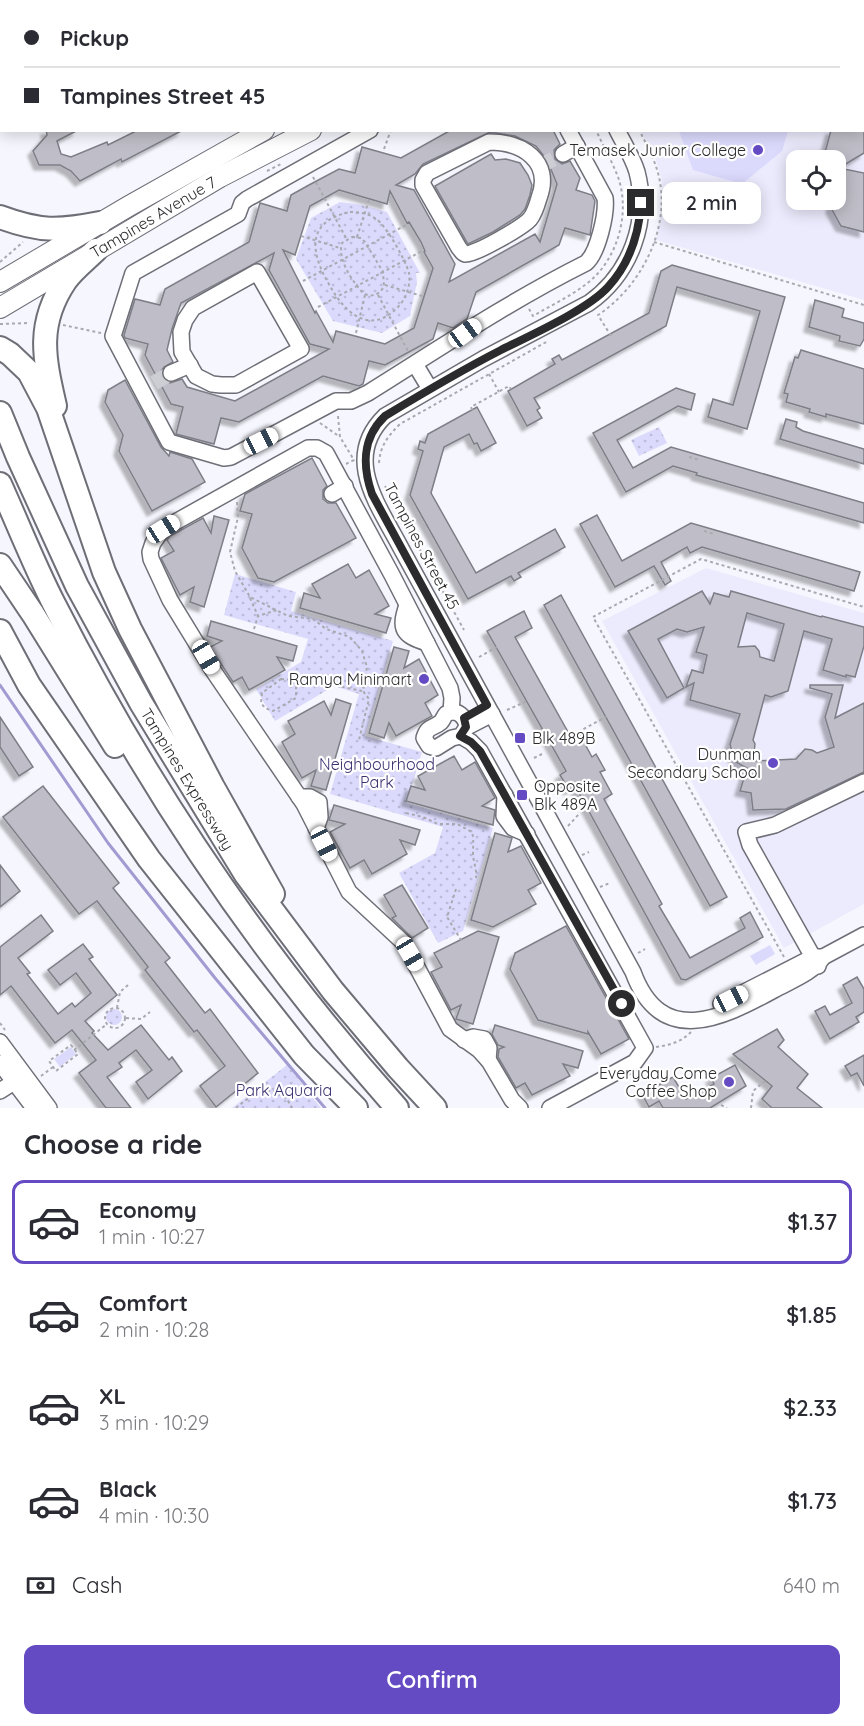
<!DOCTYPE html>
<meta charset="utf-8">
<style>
:root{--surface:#fff;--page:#f2f2f3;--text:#2b2b33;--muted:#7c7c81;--line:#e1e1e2;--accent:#644bc4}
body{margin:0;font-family:Quicksand,sans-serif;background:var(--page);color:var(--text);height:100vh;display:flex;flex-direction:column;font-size:22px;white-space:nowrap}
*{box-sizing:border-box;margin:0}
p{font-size:20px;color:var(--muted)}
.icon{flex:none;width:33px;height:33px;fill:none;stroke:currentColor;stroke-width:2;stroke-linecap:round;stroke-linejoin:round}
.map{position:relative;height:1108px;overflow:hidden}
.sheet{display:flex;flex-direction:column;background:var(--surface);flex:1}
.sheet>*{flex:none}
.banner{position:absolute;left:0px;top:0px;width:864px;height:132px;box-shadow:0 3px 15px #0003;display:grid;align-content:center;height:132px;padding:0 24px;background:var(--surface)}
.buttons{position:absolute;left:786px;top:150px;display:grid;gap:12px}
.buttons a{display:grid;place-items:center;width:60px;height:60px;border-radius:12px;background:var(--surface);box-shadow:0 3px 15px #0003;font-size:30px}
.end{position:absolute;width:27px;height:27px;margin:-14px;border:8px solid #2b2b2e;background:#fff;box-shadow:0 0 0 3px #fff}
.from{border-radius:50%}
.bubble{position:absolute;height:42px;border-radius:12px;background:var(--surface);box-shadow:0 3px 15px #0003;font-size:20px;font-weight:600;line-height:42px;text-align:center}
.car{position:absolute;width:18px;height:36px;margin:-18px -9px;border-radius:8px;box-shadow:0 0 4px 2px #0007;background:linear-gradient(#fff 24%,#345 0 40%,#fff 0 76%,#345 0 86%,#fff 0)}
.banner b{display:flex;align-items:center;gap:21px;height:57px;font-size:22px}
.banner b+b{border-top:2px solid var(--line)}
.banner i{width:15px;height:15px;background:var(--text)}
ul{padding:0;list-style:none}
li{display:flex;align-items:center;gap:18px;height:84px;margin:0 12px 9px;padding:0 12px;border:3px solid transparent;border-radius:12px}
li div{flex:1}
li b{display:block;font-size:22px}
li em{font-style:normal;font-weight:600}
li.selected{border-color:var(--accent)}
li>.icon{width:54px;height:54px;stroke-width:1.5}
h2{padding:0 24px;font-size:27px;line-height:72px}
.pay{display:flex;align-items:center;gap:15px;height:66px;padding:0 24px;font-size:22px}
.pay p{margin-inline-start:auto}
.action{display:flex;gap:12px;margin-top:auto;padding:12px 24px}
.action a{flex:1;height:69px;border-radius:12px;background:var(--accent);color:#fff;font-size:24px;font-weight:600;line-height:69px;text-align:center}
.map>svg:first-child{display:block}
</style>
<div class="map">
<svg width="864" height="1108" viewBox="0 0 864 1108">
<defs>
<pattern id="park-dots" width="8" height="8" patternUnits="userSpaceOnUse" patternTransform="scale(1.5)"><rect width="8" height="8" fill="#dbdafd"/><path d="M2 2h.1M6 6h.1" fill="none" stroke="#bcbbd9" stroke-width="1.8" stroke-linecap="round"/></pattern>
<filter id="shadow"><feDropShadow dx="-5" dy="5" stdDeviation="1.5" flood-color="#0004"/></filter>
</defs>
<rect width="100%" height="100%" fill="#f6f6fe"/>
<!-- built -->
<g fill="#ecebfd" fill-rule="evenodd">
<path d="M586 0H864V300L656 240 663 197 662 181 654 154 640 131 862 130V2H584ZM796 160H836V200H796Z"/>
<polygon points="706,568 864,613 864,904 784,948 602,621"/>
</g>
<!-- grass -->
<g fill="#dbdafd">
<polygon points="706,0 826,0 706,1"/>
<polygon points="679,131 679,130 788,131 782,151 742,184 693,170"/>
<polygon points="770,945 775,954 756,965 750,956"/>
<polygon points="71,1047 76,1054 60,1067 54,1059"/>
</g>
<!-- park -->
<g fill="url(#park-dots)">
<polygon points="340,202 362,205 387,212 420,273 416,273 417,282 410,316 382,333 333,321 296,259 311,218"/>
<polygon points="659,427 667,443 639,456 631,440"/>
<polygon points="235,574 296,592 291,611 393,641 365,736 422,752 407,803 493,828 463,931 438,943 399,873 435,853 443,827 330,794 359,694 334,686 275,721 256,689 301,662 308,639 224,615"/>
<circle cx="114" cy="1017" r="8"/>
<polygon points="287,1065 321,1108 232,1108"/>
</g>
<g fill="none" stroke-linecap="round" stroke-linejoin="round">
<!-- stream -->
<polyline stroke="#a09cd2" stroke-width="3" points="0,685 108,843 215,978 325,1108"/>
</g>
<!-- building -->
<g fill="#bfbec8" stroke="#7e7e87" stroke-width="1.5" fill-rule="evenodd" filter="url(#shadow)">
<polygon points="46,130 78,130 57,141 61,154 71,157 107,142 108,145 138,130 183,130 122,162 121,159 80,181 71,171 60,165 39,165 33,151 47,135"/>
<path d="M451 130H553L560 144 554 150 555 159 562 164 570 161 580 178 576 190 592 195 595 201 590 235 565 228 559 245 476 292 467 319 453 328 438 323 433 339 385 365 369 361 363 384 359 386 323 376 239 422 221 418 214 444 176 434 183 407 171 404 145 355 148 344 125 338 124 335 135 299 160 305 165 289 249 242 260 203 287 211 291 195 309 185 339 169 355 173 362 147 401 158ZM490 132 515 136 536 146 547 160 557 184 540 242 535 234 449 282 455 264 414 190 396 185 415 174 423 164ZM339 190 387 204 390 191 407 223 409 222 421 242 425 251 424 252 433 268 414 328 385 344 336 331 333 342 316 311 315 313 283 250 295 255 310 206ZM274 253 269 270 310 344 329 349 235 401 187 387 182 379 170 383 165 380 161 371 164 367 173 362 167 350 172 329 181 303Z"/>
<polygon points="831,130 864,130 864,153 839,168 864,173 864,232 841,226 831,208 834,200 836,200 837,186 836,182 836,160 823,160"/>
<polygon points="491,154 495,160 506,159 520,163 528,175 532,185 530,195 525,209 520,215 493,232 468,244 435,186"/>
<polygon points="672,265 785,297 747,429 708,417 713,399 733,405 760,311 677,287 666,326 534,398 540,408 537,410 542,418 527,426 508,391 555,364 552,359 559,355 562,360 649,313 661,271"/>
<polygon points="815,300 839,307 844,309 842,317 864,323 864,339 860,346 839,341 840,336 809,327"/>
<polygon points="801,350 864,369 864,424 826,414 826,417 809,412 810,409 786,402 788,394 784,393 788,380 795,357 798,358"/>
<polygon points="125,380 161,447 169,456 170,452 192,459 205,482 152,511 119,451 123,435 105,402 108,390"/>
<polygon points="676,388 695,394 691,410 678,406 617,440 633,468 671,447 864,503 864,523 696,475 697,473 673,466 626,492 593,433"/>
<polygon points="477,407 496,443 481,451 477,443 474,444 469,434 444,447 431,493 476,573 555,529 565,547 518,573 521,577 514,581 511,576 468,599 410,495 423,451 418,449 420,441 425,443 428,434"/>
<polygon points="786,419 797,422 796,427 803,431 864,449 864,464 780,439"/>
<polygon points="312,458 327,486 323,490 323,499 328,503 336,503 356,538 274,582 258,578 242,548 252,514 240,511 245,494"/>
<polygon points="597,515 622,561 691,523 860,572 854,591 702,547 690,553 687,547 661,562 671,581 665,585 654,566 615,587 580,524"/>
<polygon points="214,516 229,520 204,607 190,602 194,587 180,595 161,558 174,551 167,540 170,536 203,518 211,533"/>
<polygon points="348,564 356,578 369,570 389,606 375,614 391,618 386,633 300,608 304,593 320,598 312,584"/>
<path d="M702 591 710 604 714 593 729 597 731 591 821 617 822 616 864 627V646L855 677 846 675V677L823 670 832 639 804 631 788 691 771 697 765 695 753 740 755 744 753 761 796 759 805 749 812 750 817 753 834 747 825 717 832 694 810 688V685H843L835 718 864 703V772L786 809 753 810 751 793 740 791 747 768 734 761H738L733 756 730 744 740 714 690 700 694 683 686 687 692 670 703 673 707 655 696 652 704 627 687 632 677 629 658 639 684 688 667 698 628 631ZM747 613 784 624 774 661 760 657 759 651 755 646 738 647Z"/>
<polygon points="561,595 727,897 710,906 544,605"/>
<polygon points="524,611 532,628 515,637 572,739 580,735 592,757 596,754 605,770 600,772 612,794 604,799 662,904 659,906 690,958 745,928 740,918 750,912 763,937 686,980 681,979 575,786 569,790 560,775 566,771 487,631"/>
<polygon points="211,621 297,646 293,661 277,657 285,670 249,690 242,677 233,682 210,647 222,641 207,636"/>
<polygon points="394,647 409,651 404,668 419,659 438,695 425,703 432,716 396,736 389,723 384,738 369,733"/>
<polygon points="336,699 351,704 326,790 311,786 316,770 302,778 282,742 295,734 288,721 324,701 331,715"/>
<polygon points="0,717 33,767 19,776 0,747"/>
<polygon points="454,756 462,770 475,762 495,798 482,806 495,810 493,825 406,801 411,786 425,790 418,776"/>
<polygon points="43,786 119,883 113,888 170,958 165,962 205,1013 210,1009 258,1073 216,1107 200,1086 225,1066 197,1030 194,1032 145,970 148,967 97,901 79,914 3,817"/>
<polygon points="334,805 420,830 415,845 400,840 407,854 372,874 364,860 350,868 330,832 345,824 329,820"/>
<polygon points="495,833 512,838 508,852 521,846 541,883 528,890 536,904 493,927 471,920"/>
<polygon points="0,865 20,891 0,907"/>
<polygon points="402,885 428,928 412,938 392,918 396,916 384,895"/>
<polygon points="41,915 53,931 18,958 30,973 27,974 58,1014 72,1003 75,1007 91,993 76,973 60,985 48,970 83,944 93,957 89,959 117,995 85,1021 94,1031 92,1033 108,1050 141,1025 169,1060 172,1057 182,1071 148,1099 136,1082 152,1070 136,1050 119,1063 122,1067 107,1077 131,1108 106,1108 79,1073 96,1060 72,1030 55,1043 11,986 0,995 0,947"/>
<polygon points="566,926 629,1039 601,1054 588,1032 588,1034 538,1020 510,969 515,953"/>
<polygon points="478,931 499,937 473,1024 456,1019 461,1005 451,1010 431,972 442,967 434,953"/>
<polygon points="857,977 864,989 864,1012 856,1017 859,1022 830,1039 815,1011 825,1006 830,1015 852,1003 843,985"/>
<polygon points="495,1025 583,1051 578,1068 563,1064 570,1076 532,1095 525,1083 516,1088 498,1057 499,1049 504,1047 498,1045 492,1034"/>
<polygon points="777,1029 784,1040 778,1047 808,1074 797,1088 822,1108 772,1108 762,1099 772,1086 733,1054"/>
<polygon points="864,1055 864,1086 857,1073 851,1076 845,1066"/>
<polygon points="735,1065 746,1086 710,1108 663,1108 659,1101 649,1107 642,1094 673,1077 686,1099 714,1084 711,1078"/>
</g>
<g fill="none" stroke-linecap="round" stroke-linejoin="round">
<!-- minor-tunnel -->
<g stroke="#cdcdd4" stroke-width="15" stroke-dasharray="15 8" stroke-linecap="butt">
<polyline points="438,2 438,0"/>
<polyline points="540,166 563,154"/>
<polyline points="154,383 171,373"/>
</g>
<!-- minor casing -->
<g stroke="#6e6e77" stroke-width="18">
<g id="minor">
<polyline points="35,0 36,2"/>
<polyline points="259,2 261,0"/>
<path d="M370 130 247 199 242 203 238 214 133 273 113 336 169 442 224 458 231 457 336 401H351L368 393C440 348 510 301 586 263 598 253 607 213 605 198L568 130"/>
<path d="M617 130C624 144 633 158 637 172 650 222 630 274 589 303L483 359 385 416C341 459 380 507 402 550L633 972C661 1048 721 1019 774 990 790 981 813 973 823 957"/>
<path d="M489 142C522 142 553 161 539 198 537 205 534 214 530 219 523 227 473 256 465 254 462 253 461 250 459 248L423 185V180L427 173Z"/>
<polyline points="563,154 577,146"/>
<polygon points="257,272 301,349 236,385 221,385 212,384 196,376 182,352 181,332 185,320 193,308"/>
<polyline points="415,364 430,389"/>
<polyline points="171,373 190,365"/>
<polyline points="332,494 345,486"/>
<path d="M407 605C399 629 402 635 427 643"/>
<polyline points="451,712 452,698 450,688 392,575 326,453 317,448 308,448 163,529 153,543 150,552 151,559 170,600 214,672 304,804 349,892 404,943 450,1029 479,1050 489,1061 512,1100 520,1108"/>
<path d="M467 727C466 717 457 708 446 714 444 716 443 720 441 722 433 729 428 725 424 738L429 746 436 748 452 738 461 736 467 727 492 714"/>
<polyline points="461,736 471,742 480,751 645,1048 635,1062 550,1108"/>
<polyline points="505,795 504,816 513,828 527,834"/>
<polyline points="299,797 310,797 319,802 320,817 316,828"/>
<polyline points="818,966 750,845 746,832 775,825 864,782"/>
<polyline points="721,1004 813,957 823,957 864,935"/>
<polyline points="464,1040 473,1037 484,1039 489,1048 488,1060"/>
<polyline points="0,1042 49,1108"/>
<polyline points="0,1063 34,1108"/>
<polyline points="0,1091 22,1077"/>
</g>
</g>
<!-- major casing -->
<g stroke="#6e6e77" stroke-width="22">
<g id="major">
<polyline points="507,2 510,0"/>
<polyline points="548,2 550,0"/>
<polyline points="0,282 129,206 264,130"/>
<path id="s1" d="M0 308 220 177 311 130"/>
</g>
</g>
<!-- highway casing -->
<g stroke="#6e6e77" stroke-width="26">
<g id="highway">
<path d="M0 217C40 232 59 231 100 223"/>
<polyline points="0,348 10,354 29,372 48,408 104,572 130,629 213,787 273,894"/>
<path d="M55 406C44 358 36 324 66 280 74 269 86 260 96 250"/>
<path id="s2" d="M0 413 18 457 77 586 141 703 246 875 333 991 398 1068 435 1108"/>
<path d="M0 484C18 524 34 565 54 604 147 787 260 955 397 1108"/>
<polyline points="0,565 33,614 115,746"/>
<polyline points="0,631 29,685 149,859 304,1055 356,1108"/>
</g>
</g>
<!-- path -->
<g stroke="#a9a9af" stroke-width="2" stroke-dasharray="3 3" stroke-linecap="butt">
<polyline points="392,0 393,2"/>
<polyline points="583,2 584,0"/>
<polyline points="384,149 391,130"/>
<polyline points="267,171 281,164"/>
<polyline points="313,177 346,238"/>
<path d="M350 212C359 212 368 213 376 219 386 225 406 261 409 273 411 285 406 299 398 307 370 336 345 313 330 286 311 254 304 222 350 212Z"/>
<polyline points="301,236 340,248"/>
<path d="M352 237 361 238 365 242 383 272 384 286C380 295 371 298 363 293 352 281 337 259 342 243Z"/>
<polyline points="357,237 369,200"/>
<polyline points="654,242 864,305"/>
<polyline points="0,262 23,242"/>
<polyline points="303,281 406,225"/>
<polyline points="385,285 422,296"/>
<polyline points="378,295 409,353"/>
<polyline points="318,307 422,251"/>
<path d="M529 309 533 316C550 306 569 297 585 285 617 262 631 214 618 177 612 161 603 146 596 130"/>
<polyline points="0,324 30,323"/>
<polyline points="63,325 101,333"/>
<polyline points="356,333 365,295"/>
<path d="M611 336 598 315C639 288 669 233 660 182 657 164 648 147 639 130"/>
<polyline points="489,374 499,392"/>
<polyline points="472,410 471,407 509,386 511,389"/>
<polyline points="338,416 340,437 354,460 346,464"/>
<polyline points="320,423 340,437"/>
<polyline points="689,457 700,460"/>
<path d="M379 463C380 446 388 436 400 424L548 341"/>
<polyline points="385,486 464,630"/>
<polyline points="237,502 238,517 230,552 235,571 250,597 288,616 313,619 326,629 350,637 362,651 367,667 363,691 369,699 359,740"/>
<polyline points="704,531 714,534"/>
<polyline points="250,598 258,616 277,610"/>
<polyline points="254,629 258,616"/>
<polyline points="479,657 497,647"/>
<polygon points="281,679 291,680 296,687 296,698 273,711 265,708 261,703 262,693"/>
<polyline points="296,687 310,680 362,691"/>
<polyline points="507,710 527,701"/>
<polyline points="578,736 576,733 606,717"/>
<polyline points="534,758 542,754"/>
<path d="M406 813 423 817 438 824H457L472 832C474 840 473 845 473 853 473 862 477 868 476 878"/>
<polyline points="568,826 579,814"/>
<polyline points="582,855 589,852"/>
<polyline points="600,887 610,883"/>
<polyline points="456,889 447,917 461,940"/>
<polyline points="638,953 645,949"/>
<polyline points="784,957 593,617 701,559 864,607"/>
<polyline points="117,1008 120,992 128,985"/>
<circle cx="115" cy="1018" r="10"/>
<polyline points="126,1018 141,1019 150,1012"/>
<polyline points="0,1023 5,1030"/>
<polygon points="71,1045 78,1054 56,1071 49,1061"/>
<path d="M656 1047C670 1045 681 1042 691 1032"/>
<polyline points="74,1050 107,1024"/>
<polyline points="41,1076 53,1067"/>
<polyline points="721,1105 727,1108"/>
<path d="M236 1108C254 1092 279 1079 292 1108"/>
<polyline points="751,1108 753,1091 765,1081"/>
</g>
<!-- minor -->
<use href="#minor" stroke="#fff" stroke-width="15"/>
<!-- major -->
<use href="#major" stroke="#fff" stroke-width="20"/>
<!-- highway -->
<use href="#highway" stroke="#fff" stroke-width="22"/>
</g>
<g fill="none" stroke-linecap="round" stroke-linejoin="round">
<!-- route -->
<path stroke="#2b2b2e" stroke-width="8" d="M622 1004 480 751 471 742 460 736 466 727 464 718 487 705 372 494C362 465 362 438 385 416 423 393 462 370 501 350 531 335 587 310 608 287 630 263 639 235 641 203"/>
</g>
<!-- markers -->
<g fill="#644bc4" stroke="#fff" stroke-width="2">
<circle cx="758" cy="150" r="6"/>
<circle cx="424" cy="679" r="6"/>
<rect x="514" y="732" width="12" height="12" rx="3"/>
<circle cx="773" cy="763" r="6"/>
<rect x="516" y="789" width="12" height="12" rx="3"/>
<circle cx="729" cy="1082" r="6"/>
</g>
<g text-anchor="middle" stroke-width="4.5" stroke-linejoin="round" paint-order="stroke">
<!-- poi labels -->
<g font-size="16" fill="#2b2b2e" stroke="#fff" text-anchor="end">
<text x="746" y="156">Temasek Junior College</text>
<text x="412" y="685">Ramya Minimart</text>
<text x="532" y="744" text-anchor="start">Blk 489B</text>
<text x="761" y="760">Dunman<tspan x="761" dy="18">Secondary School</tspan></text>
<text x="534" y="792" text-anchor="start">Opposite<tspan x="534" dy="18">Blk 489A</tspan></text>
<text x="717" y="1079">Everyday Come<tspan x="717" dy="18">Coffee Shop</tspan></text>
</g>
<!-- street labels -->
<g font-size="16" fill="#2b2b2e" stroke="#fff">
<text dy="6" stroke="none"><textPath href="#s1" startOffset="178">Tampines Avenue 7</textPath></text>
<text transform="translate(422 546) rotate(62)" y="6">Tampines Street 45</text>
<text dy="6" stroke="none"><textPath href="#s2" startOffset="412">Tampines Expressway</textPath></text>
</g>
<!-- park labels -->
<g font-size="16" fill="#3b3070" stroke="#fff">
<text x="377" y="770">Neighbourhood<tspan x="377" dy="18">Park</tspan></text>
<text x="284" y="1096">Park Aquaria</text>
</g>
</g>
</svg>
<div class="buttons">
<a><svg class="icon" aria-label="locate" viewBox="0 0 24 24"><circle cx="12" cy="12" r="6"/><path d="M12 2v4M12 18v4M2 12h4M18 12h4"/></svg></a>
</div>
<i class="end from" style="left:622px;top:1004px"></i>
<i class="end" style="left:641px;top:203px"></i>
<div class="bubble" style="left:662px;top:182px;width:99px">2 min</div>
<i class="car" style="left:465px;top:333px;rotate:54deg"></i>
<i class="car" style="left:261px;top:441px;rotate:63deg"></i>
<i class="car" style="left:163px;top:529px;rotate:58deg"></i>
<i class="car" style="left:206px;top:657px;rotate:150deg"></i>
<i class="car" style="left:324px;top:844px;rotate:153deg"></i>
<i class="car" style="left:410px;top:954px;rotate:150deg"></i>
<i class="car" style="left:731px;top:999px;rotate:63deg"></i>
<div class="banner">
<b><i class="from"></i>Pickup</b>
<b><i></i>Tampines Street 45</b>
</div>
</div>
<section class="sheet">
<h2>Choose a ride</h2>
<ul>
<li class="selected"><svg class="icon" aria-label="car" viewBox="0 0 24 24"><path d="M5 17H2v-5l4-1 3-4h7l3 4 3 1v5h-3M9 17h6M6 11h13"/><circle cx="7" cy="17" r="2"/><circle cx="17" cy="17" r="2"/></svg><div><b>Economy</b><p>1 min · 10:27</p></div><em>$1.37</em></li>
<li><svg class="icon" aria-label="car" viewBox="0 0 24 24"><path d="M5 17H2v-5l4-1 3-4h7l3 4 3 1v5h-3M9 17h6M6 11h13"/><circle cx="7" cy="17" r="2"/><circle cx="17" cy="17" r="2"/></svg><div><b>Comfort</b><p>2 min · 10:28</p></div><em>$1.85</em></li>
<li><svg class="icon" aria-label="car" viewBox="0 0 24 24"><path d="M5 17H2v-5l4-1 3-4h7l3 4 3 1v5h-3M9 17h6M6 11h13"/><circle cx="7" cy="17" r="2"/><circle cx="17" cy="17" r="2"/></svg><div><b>XL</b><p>3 min · 10:29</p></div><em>$2.33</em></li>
<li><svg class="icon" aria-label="car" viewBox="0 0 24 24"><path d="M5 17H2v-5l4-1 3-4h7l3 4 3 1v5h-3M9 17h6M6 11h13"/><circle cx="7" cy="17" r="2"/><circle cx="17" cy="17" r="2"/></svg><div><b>Black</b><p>4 min · 10:30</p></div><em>$1.73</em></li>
</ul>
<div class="pay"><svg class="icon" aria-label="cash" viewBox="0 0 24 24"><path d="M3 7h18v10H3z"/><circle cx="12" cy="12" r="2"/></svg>Cash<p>640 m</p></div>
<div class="action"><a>Confirm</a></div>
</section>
